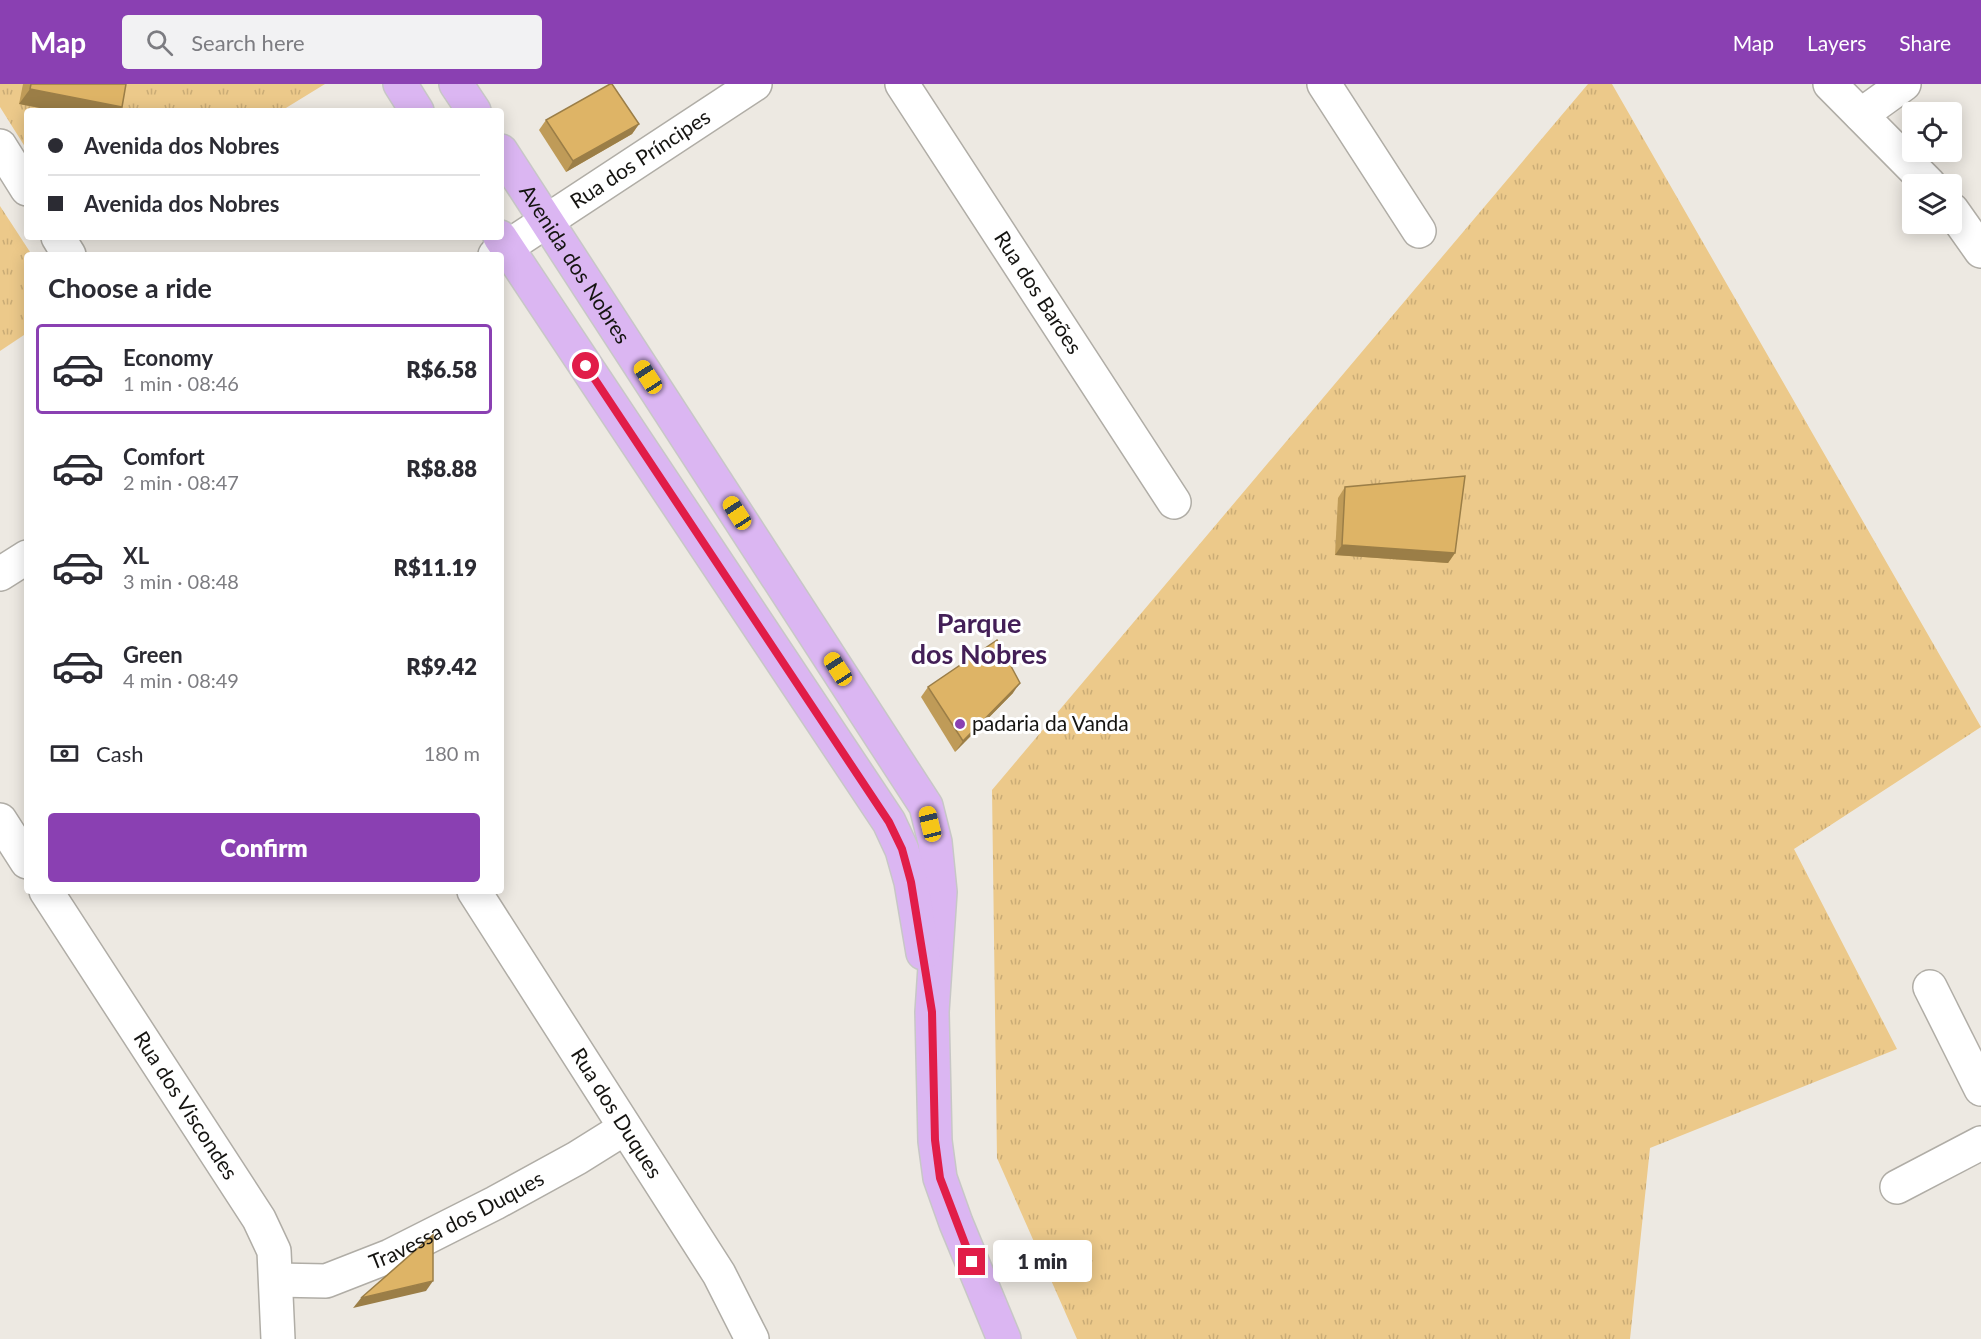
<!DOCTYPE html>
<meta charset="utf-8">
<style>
:root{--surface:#fff;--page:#f2f2f3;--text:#2b2b33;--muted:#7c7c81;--line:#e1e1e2;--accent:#8a40b2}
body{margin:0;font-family:Lato,sans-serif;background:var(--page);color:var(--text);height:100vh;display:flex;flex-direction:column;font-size:22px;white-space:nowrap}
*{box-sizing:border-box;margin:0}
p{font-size:20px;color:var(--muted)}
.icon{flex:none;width:33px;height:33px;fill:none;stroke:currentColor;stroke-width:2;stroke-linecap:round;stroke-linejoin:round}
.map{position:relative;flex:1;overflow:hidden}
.side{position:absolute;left:24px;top:168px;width:480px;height:642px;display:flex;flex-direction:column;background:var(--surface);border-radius:6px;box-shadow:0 3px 15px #0003}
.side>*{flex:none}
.guide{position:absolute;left:24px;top:24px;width:480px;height:132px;border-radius:6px;box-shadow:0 3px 15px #0003;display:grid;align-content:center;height:132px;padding:0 24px;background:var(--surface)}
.tools{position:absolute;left:1902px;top:18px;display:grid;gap:12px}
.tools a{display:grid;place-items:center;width:60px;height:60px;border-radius:6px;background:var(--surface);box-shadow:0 3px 15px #0003;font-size:30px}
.end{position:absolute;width:27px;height:27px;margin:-14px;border:8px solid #e11d48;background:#fff;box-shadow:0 0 0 3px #fff}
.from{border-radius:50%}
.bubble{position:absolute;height:42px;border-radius:6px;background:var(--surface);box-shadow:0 3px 15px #0003;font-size:20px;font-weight:800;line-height:42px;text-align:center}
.car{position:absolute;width:18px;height:36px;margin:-18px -9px;border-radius:8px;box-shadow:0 0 4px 2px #0007;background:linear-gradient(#f5c518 24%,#345 0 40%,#f5c518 0 76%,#345 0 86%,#f5c518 0)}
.guide b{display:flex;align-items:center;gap:21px;height:57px;font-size:22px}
.guide b+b{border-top:2px solid var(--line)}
.guide i{width:15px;height:15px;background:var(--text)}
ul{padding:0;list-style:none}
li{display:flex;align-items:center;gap:18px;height:90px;margin:0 12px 9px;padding:0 12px;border:3px solid transparent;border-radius:6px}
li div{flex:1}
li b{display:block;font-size:22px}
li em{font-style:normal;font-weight:800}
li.active{border-color:var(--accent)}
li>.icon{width:54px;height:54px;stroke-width:1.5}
h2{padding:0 24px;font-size:27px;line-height:72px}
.pay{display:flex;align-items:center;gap:15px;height:66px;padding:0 24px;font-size:22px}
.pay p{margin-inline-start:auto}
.button{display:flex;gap:12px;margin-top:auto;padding:12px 24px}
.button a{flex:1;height:69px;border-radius:6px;background:var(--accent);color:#fff;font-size:24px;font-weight:800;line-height:69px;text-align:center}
header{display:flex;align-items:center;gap:36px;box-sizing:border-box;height:84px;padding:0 30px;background:var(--accent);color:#fff}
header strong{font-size:28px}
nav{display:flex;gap:33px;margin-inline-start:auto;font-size:21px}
.search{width:420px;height:54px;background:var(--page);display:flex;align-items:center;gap:15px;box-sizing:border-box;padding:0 21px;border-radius:6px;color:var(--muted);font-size:22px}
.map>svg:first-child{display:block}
</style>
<header>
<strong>Map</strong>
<div class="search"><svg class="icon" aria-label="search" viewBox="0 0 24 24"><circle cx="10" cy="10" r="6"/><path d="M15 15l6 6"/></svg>Search here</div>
<nav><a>Map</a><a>Layers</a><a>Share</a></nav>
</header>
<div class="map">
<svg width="1981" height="1255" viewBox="0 0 1981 1255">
<defs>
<pattern id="grass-tufts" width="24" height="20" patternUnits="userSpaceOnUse" patternTransform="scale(1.5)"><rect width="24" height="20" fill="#ecc98a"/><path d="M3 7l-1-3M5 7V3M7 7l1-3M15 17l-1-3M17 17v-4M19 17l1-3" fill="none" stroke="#caac76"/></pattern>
</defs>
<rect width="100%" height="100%" fill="#ede9e2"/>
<!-- grass -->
<g fill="url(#grass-tufts)">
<polygon points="0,0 325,0 281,27 27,27 27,66 0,23"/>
<polygon points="1588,0 1612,0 1981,643 1794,765 1897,965 1650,1064 1630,1255 1077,1255 997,1074 992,706"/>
<polygon points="0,122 32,171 27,171 27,249 0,267"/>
</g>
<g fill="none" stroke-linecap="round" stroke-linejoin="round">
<!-- minor casing -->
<g stroke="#b0ada6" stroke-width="36">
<g id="minor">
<path id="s1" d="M902 0 1174 418"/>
<polyline points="1324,0 1419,147"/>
<polyline points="1830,0 1929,100"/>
<polyline points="1861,31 1904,0"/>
<polyline points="0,62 27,105"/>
<polyline points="1952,126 1981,167"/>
<polyline points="58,153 69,171"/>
<path id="s2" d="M495 171 755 0"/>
<polyline points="0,490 27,473"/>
<polyline points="0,736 27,778"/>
<path id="s3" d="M46 807 259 1135 274 1167 278 1255"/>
<path id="s4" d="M474 807 719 1190 752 1255"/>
<polyline points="1930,903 1981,1005"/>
<polyline points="1897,1103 1981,1059"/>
<path id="s5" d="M276 1196 326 1197 390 1172 495 1119 577 1074 625 1044"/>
</g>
</g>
<!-- major casing -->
<g stroke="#c7c7c6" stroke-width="36">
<g id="major">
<polyline points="400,0 417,27"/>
<polyline points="456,0 474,27"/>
<path id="s6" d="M501 67 926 722 935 758 940 808 932 928 935 1057 940 1094 956 1139 1004 1255"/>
<polyline points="500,153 889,738 902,766 911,798 923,869"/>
</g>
</g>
<!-- minor -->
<use href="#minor" stroke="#fff" stroke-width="33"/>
<!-- major -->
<use href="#major" stroke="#dbb6f2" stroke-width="33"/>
</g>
<!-- wall -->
<g fill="#bf9b58">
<polygon points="23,0 126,0 122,23 119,27 56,27 19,20"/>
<polygon points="546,36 639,40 632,50 566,88 539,46"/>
<polygon points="1345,403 1455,469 1448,479 1335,471 1338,414"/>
<polygon points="928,603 1013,609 955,668 921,613"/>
</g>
<!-- shaded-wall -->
<g fill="#9b7e47">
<polygon points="30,5 122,23 119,27 56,27 19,20"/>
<polygon points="639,40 632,50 566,88 573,77"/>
<polygon points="1342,461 1455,469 1448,479 1335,471"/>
<polygon points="1020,599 1013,609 955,668 963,657"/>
<polygon points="433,1197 426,1207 353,1224 361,1214"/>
</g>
<!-- building -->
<g fill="#deb466" stroke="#9b7e47" stroke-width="1.5">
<polygon points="31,0 126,0 122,23 30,5"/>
<polygon points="610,0 612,0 639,40 573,77 546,36"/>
<polygon points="1465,392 1455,469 1342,461 1345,403"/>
<polygon points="997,556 1020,599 963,657 928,603"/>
<polygon points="433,1151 433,1197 361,1214"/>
</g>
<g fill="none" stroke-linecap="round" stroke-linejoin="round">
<!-- route -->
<polyline stroke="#e11d48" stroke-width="8" points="586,282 889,738 902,765 911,798 932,928 935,1056 940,1094 972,1178"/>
</g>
<!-- markers -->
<circle fill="#8a40b2" stroke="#fff" stroke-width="2" cx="960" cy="640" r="6"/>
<g text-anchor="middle" stroke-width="6" stroke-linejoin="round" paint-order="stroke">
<!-- street labels -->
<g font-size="21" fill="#151411" stroke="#fff">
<text dy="7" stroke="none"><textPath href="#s2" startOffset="174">Rua dos Príncipes</textPath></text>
<text dy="7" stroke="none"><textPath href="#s6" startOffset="135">Avenida dos Nobres</textPath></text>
<text dy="7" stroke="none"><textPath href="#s1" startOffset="249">Rua dos Barões</textPath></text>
<text dy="7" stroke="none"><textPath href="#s3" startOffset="256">Rua dos Viscondes</textPath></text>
<text dy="7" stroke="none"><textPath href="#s4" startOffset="264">Rua dos Duques</textPath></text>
<text dy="7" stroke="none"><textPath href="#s5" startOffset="194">Travessa dos Duques</textPath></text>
</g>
<!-- poi labels -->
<g font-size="21" fill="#151411" stroke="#fff" text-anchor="start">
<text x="972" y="647">padaria da Vanda</text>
</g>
<!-- district labels -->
<g font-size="27" font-weight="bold" fill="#431f57" stroke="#fff">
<text x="979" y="549">Parque<tspan x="979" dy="31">dos Nobres</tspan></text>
</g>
</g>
</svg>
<div class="tools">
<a><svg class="icon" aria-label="locate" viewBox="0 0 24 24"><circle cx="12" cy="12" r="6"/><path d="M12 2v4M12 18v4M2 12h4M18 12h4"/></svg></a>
<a><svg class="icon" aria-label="layers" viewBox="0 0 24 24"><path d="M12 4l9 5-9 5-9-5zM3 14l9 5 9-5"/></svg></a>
</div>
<i class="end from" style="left:586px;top:282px"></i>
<i class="end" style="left:972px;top:1178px"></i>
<div class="bubble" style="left:993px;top:1156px;width:99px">1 min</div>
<i class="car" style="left:648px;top:293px;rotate:327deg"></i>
<i class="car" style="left:737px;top:429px;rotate:327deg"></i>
<i class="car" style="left:838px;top:585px;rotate:327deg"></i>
<i class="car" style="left:930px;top:740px;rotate:346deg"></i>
<div class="guide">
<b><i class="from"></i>Avenida dos Nobres</b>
<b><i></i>Avenida dos Nobres</b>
</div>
<section class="side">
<h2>Choose a ride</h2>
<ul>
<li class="active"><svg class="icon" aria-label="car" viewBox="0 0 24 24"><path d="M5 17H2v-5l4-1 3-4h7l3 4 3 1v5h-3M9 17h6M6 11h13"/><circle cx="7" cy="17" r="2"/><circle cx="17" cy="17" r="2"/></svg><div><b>Economy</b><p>1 min · 08:46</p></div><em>R$6.58</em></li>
<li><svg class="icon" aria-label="car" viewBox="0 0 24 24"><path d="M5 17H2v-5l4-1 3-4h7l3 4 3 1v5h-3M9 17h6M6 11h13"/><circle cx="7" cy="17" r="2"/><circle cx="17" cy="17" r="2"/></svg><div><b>Comfort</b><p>2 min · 08:47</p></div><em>R$8.88</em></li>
<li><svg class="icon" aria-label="car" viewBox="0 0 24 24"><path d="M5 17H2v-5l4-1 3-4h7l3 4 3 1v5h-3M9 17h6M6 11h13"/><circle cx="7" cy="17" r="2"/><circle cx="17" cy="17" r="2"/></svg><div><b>XL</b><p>3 min · 08:48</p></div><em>R$11.19</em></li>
<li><svg class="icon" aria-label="car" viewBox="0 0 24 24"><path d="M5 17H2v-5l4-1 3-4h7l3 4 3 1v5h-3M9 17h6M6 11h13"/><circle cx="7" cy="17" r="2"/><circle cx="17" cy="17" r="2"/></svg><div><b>Green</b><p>4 min · 08:49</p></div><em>R$9.42</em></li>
</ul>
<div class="pay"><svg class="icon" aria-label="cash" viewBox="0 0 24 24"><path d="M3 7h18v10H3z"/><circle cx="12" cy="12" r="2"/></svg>Cash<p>180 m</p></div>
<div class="button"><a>Confirm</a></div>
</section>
</div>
